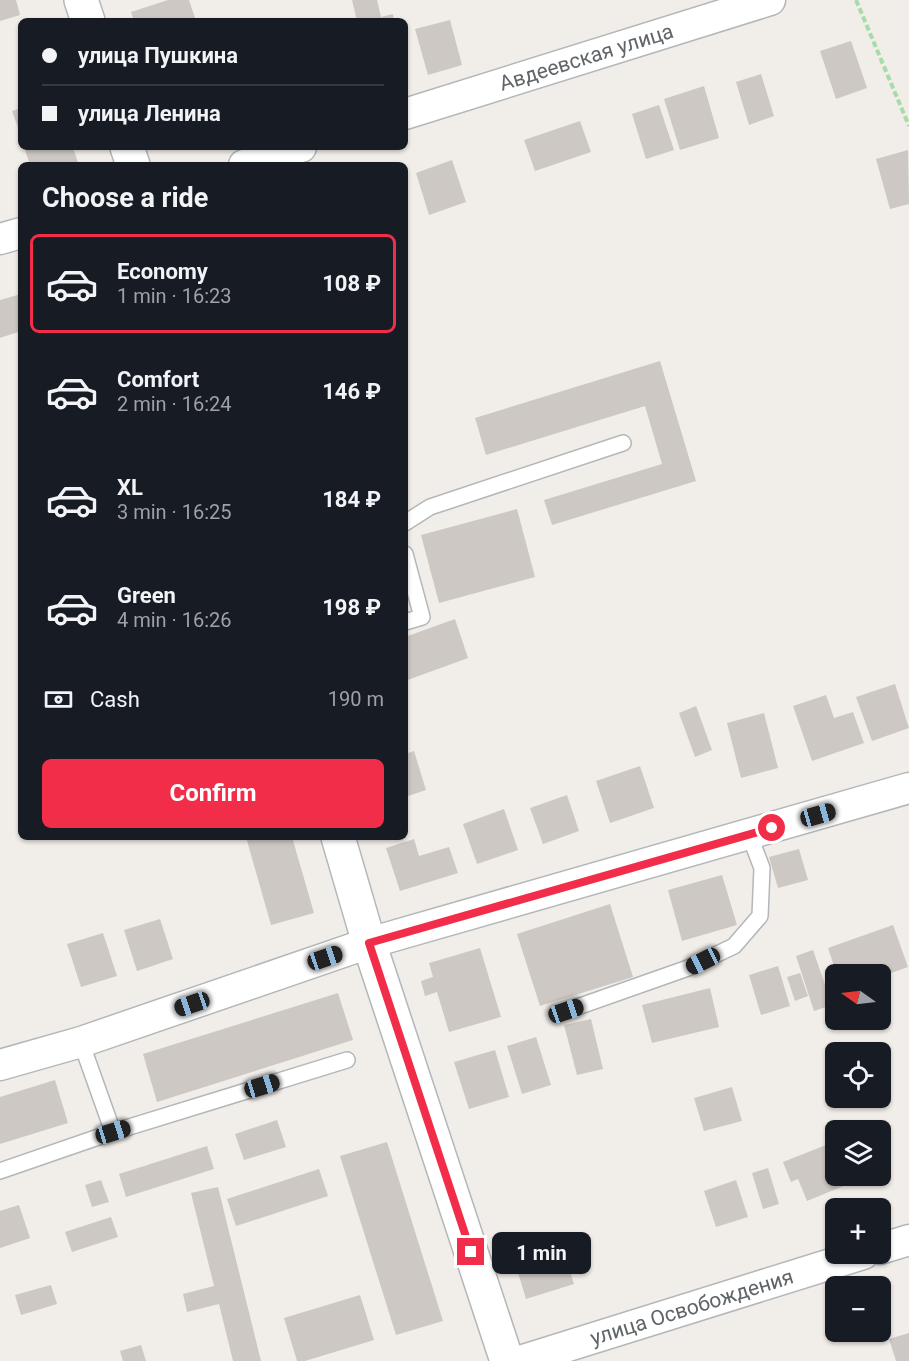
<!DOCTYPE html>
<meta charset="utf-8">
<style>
:root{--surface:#171b24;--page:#242831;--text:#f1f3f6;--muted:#9ea1a6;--line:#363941;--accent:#f22d49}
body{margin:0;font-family:Roboto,sans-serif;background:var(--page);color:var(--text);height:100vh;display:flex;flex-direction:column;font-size:22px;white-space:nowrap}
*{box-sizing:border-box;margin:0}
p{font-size:20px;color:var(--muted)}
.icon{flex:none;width:33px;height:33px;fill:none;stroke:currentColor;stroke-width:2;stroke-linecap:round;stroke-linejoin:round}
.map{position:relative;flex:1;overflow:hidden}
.sheet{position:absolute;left:18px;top:162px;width:390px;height:678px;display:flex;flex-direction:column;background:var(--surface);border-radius:9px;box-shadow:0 2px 4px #0004}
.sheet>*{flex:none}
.guide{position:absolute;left:18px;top:18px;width:390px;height:132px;border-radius:9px;box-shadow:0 2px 4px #0004;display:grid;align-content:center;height:132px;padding:0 24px;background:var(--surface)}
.needle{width:39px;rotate:284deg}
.tools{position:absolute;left:825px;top:964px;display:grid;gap:12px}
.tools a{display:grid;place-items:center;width:66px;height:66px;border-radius:9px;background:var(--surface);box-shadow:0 2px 4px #0004;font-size:30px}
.end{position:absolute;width:27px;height:27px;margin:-14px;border:8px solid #f22d49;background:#fff;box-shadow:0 0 0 3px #fff}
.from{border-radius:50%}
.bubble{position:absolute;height:42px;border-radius:9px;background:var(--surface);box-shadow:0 2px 4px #0004;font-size:20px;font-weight:700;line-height:42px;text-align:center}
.car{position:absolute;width:18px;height:36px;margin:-18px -9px;border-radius:8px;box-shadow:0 0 4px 2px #0007;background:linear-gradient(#222 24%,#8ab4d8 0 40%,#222 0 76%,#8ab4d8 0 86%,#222 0)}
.guide b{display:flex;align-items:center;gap:21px;height:57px;font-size:22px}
.guide b+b{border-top:2px solid var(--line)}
.guide i{width:15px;height:15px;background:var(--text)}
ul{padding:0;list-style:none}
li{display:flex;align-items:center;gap:18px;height:99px;margin:0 12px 9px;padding:0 12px;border:3px solid transparent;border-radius:9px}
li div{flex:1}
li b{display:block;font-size:22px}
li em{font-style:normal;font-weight:700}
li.on{border-color:var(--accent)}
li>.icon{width:54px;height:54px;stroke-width:1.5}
h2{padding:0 24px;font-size:27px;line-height:72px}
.pay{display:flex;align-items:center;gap:15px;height:66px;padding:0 24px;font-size:22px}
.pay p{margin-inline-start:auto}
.cta{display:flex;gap:12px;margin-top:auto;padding:12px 24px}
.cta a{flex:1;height:69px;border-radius:9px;background:var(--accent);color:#fff;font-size:24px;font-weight:700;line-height:69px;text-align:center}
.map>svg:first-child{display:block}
</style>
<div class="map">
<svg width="909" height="1361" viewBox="0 0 909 1361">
<rect width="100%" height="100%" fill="#f1ede8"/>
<!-- building -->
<g fill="#cdc8c4">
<polygon points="0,0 16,0 20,15 0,21"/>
<polygon points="168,0 189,0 196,21 134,21 131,12"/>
<polygon points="352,0 377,0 381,17 393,14 394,21 357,21"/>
<polygon points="450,20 462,65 428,75 415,29"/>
<polygon points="851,41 867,88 836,99 820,51"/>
<polygon points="761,74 774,116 749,125 736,82"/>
<polygon points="704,86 719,138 680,150 664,99"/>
<polygon points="659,105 674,150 646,159 632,114"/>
<polygon points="21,108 21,136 12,111"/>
<polygon points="580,121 591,152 535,171 524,140"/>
<polygon points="24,147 73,147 78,163 30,165"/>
<polygon points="908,150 909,204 890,209 876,159"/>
<polygon points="452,160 466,202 429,215 416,173"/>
<polygon points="21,294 21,331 0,338 0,300"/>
<polygon points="660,361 696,481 552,525 544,500 662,464 645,406 486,455 475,418"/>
<polygon points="517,509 535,577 439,603 421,535"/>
<polygon points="455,619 468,658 405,681 405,637"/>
<polygon points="895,684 909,728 872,741 856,697"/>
<polygon points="826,695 834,718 853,712 864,743 812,761 793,706"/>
<polygon points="696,706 712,750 695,757 679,713"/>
<polygon points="764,713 778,768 741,778 727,723"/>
<polygon points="414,751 426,790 405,797 405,754"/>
<polygon points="640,766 654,808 610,823 596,781"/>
<polygon points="567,795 579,831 543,844 530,808"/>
<polygon points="504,809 518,850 477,864 463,824"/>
<polygon points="246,837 292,837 314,913 271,925"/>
<polygon points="414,839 419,856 449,847 458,873 400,891 386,848"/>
<polygon points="799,849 808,880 778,888 769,857"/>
<polygon points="722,875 737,925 682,941 668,890"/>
<polygon points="610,904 633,977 540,1006 517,934"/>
<polygon points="160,919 173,959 137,971 124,930"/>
<polygon points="893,925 908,967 880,977 837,975 828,948"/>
<polygon points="103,933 117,976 81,987 67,944"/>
<polygon points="480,948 501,1017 449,1032 437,992 425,996 421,981 433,977 429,963"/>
<polygon points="813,950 832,1005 814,1011 796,956"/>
<polygon points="778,966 790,1006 761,1015 749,975"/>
<polygon points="800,973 808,996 795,1001 787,977"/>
<polygon points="710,988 719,1027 652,1043 642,1005"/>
<polygon points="338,993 353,1040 157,1102 143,1054"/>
<polygon points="591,1019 603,1069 577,1075 564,1025"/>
<polygon points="536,1037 551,1085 522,1094 507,1046"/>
<polygon points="495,1050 509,1097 469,1109 454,1062"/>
<polygon points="55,1080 68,1123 0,1144 0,1097"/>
<polygon points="732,1087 742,1121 704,1131 694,1098"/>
<polygon points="277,1120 286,1147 244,1160 235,1134"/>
<polygon points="836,1141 836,1176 862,1176 863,1178 807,1201 798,1179 791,1182 783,1162"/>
<polygon points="387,1142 443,1321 396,1335 340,1156"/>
<polygon points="207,1146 214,1169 126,1197 119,1174"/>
<polygon points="768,1168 779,1204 763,1209 752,1173"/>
<polygon points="319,1169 328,1196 236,1226 227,1199"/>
<polygon points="101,1180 109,1202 92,1207 85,1185"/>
<polygon points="736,1180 748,1217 716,1227 704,1191"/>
<polygon points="218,1187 261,1361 233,1361 219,1304 187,1312 183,1294 214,1286 191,1193"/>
<polygon points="19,1205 30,1238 0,1248 0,1211"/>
<polygon points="111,1217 118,1237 72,1252 65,1232"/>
<polygon points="560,1241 574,1284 526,1299 513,1256"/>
<polygon points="51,1285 57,1304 21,1315 15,1295"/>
<polygon points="360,1295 374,1340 305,1361 297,1361 284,1318"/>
<polygon points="909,1333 909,1361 896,1361 889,1339"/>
<polygon points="141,1345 146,1361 123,1361 120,1351"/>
</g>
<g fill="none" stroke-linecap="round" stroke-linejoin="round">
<!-- service casing -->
<g stroke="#b3b7ba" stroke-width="18">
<g id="service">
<polyline points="405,523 430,507 623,443"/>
<polyline points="405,554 422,617 405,622"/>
<polyline points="566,1011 688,968 734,946 760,916 762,868 749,834"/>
<polyline points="113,1132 347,1060"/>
<polyline points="0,1171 113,1132 81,1042"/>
</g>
</g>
<!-- minor casing -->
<g stroke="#b3b7ba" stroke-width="33">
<g id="minor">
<path id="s1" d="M405 114 770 0"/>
<polyline points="244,165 301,147"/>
<polyline points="0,239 21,233"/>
<polyline points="0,1065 81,1042 369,943 909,788"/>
<polyline points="880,1249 909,1240"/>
<path id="s2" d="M520 1361 863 1254"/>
</g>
</g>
<!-- secondary casing -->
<g stroke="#b2b7ba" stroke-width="36">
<g id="secondary">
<polyline points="81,0 88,21"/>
<polyline points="127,147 133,165"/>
<polyline points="338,837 369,943 507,1361"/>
</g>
</g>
<!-- path -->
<polyline stroke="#a6dca8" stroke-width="4" stroke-dasharray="6 3" stroke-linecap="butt" points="856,0 909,126"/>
<!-- service -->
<use href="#service" stroke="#fff" stroke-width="15"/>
<!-- minor -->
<use href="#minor" stroke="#fff" stroke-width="30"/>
<!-- secondary -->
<use href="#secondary" stroke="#fff" stroke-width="33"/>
</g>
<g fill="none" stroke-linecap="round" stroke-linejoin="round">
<!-- route -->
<polyline stroke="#f22d49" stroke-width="8" points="471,1252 369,943 772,828"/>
</g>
<g text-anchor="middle" stroke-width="6" stroke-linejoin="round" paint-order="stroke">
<!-- street labels -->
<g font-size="21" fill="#5f6568" stroke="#fff">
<text dy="7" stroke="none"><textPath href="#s1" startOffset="190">Авдеевская улица</textPath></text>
<text dy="7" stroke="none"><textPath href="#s2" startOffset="180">улица Освобождения</textPath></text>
</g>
</g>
</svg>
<div class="tools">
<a><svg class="needle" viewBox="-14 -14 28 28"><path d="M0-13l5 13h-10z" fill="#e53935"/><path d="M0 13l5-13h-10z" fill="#9ea1a6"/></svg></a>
<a><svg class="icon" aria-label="locate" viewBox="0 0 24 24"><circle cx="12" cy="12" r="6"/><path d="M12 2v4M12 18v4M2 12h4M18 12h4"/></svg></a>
<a><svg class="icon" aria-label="layers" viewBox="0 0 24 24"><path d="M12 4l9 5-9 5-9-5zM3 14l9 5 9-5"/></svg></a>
<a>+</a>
<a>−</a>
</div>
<i class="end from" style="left:772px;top:828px"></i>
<i class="end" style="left:471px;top:1252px"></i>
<div class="bubble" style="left:492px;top:1232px;width:99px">1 min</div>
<i class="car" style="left:818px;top:815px;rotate:74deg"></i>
<i class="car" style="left:325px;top:958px;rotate:71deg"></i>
<i class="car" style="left:703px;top:961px;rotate:243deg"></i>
<i class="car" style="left:192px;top:1004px;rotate:251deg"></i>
<i class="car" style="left:566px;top:1011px;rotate:71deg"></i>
<i class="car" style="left:262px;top:1086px;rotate:73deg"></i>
<i class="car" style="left:113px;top:1132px;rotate:73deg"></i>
<div class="guide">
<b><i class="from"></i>улица Пушкина</b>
<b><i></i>улица Ленина</b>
</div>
<section class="sheet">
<h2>Choose a ride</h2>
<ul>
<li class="on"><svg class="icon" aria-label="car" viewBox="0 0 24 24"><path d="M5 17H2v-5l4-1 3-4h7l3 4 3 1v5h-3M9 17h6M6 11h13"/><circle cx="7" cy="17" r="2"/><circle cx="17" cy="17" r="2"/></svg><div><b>Economy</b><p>1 min · 16:23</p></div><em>108 ₽</em></li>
<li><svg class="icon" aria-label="car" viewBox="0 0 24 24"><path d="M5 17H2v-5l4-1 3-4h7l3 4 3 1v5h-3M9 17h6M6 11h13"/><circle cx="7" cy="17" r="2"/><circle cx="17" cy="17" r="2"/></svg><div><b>Comfort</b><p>2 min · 16:24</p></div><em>146 ₽</em></li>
<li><svg class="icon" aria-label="car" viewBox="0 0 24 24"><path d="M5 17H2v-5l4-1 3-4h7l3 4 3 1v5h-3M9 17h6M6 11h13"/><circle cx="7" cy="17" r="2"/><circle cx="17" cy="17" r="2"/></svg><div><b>XL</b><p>3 min · 16:25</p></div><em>184 ₽</em></li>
<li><svg class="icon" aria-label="car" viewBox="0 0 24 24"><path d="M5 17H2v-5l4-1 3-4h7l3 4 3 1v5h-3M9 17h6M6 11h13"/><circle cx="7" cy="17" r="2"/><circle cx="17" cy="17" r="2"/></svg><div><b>Green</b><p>4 min · 16:26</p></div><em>198 ₽</em></li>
</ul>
<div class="pay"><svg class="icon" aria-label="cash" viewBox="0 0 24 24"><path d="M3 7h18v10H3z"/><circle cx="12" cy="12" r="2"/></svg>Cash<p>190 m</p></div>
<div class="cta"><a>Confirm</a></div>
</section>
</div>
